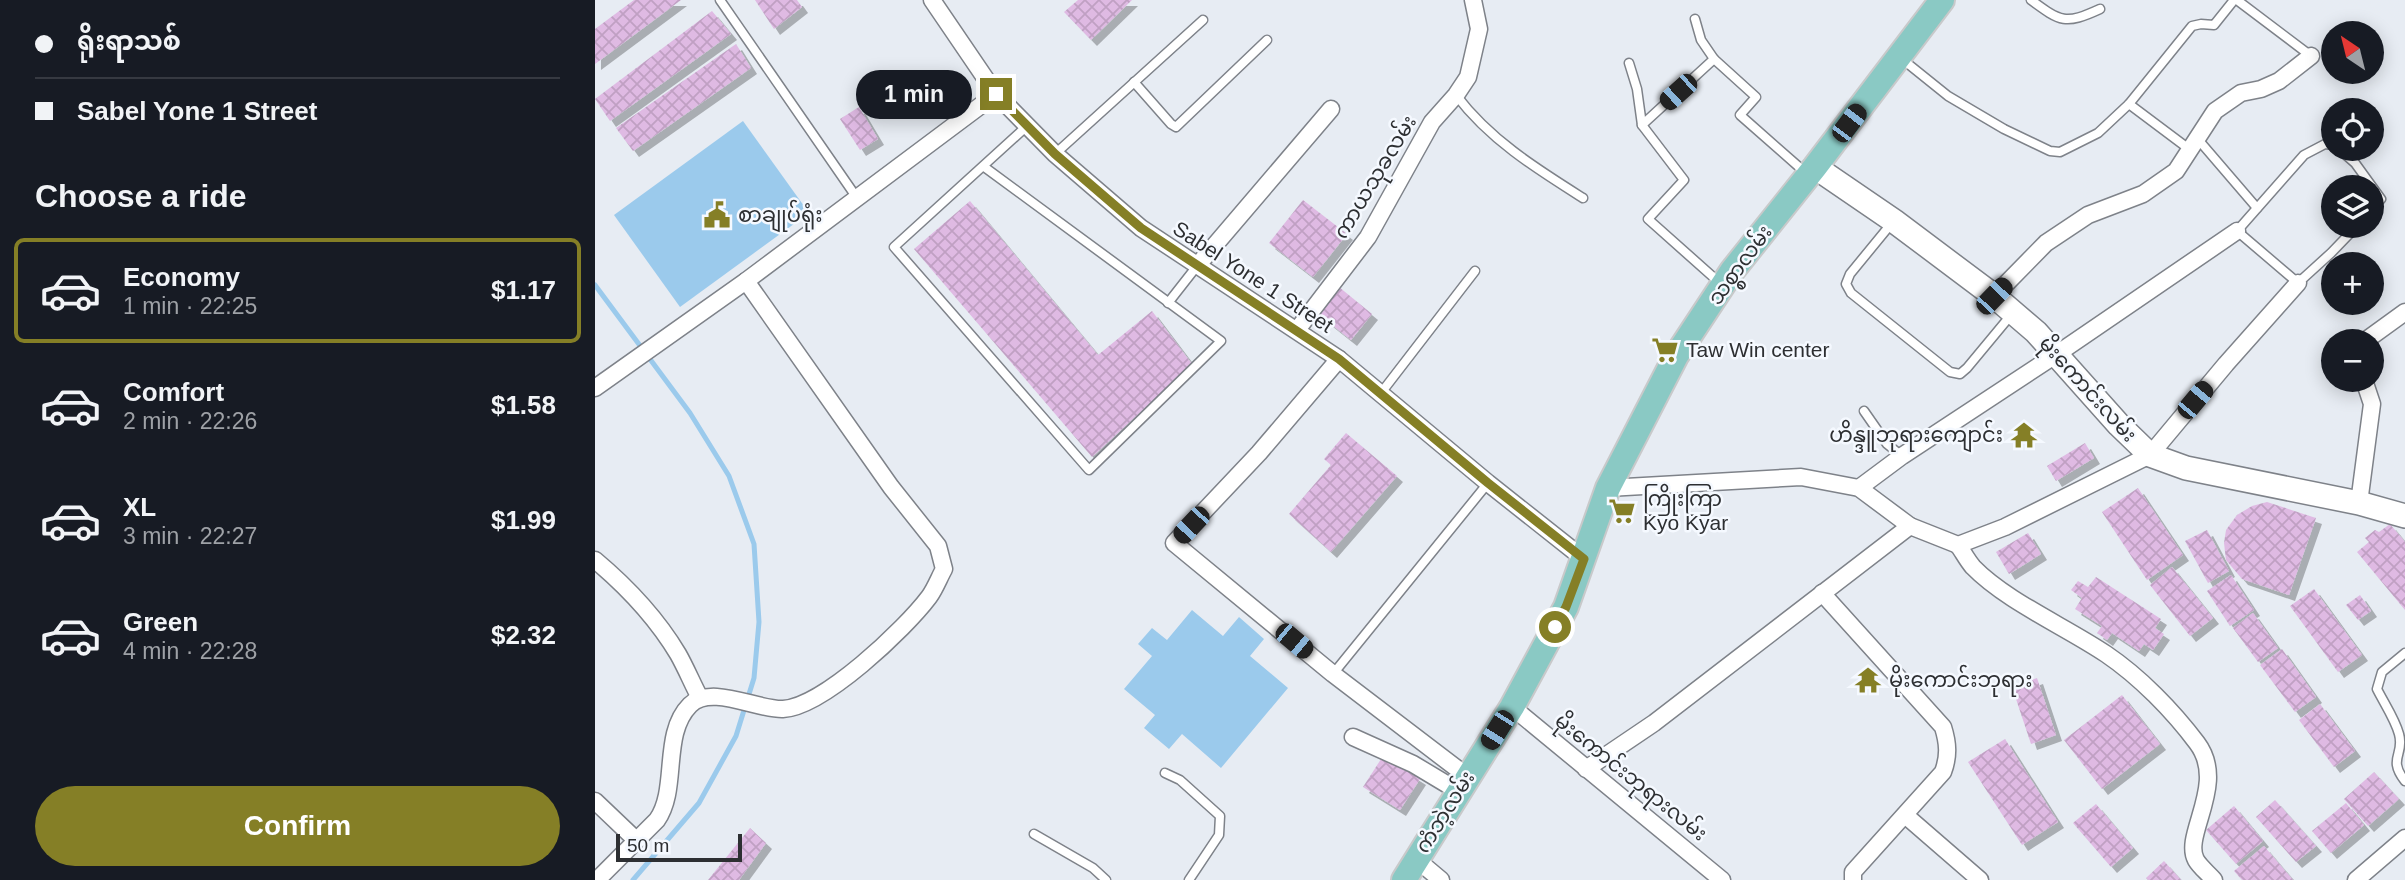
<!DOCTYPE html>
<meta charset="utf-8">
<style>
:root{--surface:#171b24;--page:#242831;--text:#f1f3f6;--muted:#9ea1a6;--line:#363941;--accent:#857f26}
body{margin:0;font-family:Arial,"Noto Sans Myanmar",sans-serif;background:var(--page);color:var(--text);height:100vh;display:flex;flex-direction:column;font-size:26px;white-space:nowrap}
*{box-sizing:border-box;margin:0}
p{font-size:23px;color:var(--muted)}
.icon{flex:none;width:38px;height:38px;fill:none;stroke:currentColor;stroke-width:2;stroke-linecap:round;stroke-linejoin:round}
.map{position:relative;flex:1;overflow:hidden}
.details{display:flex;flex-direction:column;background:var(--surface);width:595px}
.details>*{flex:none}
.banner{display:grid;align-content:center;height:154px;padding:0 35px;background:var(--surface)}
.needle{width:46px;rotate:325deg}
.fabs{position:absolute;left:1726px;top:21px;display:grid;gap:14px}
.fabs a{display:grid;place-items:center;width:63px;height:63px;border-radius:50%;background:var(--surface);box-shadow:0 4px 18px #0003;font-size:35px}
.scale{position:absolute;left:21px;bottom:18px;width:126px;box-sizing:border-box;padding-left:7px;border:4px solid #2d2f32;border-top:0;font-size:19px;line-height:24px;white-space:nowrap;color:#2d2f32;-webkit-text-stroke:5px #f5f9ff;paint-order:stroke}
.end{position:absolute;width:32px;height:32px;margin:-16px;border:9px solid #857f26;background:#fff;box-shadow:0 0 0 4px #fff}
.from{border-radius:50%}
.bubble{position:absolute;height:49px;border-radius:24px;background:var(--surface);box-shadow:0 4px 18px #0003;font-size:23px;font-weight:800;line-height:49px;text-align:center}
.car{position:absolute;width:21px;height:42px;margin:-21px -10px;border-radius:9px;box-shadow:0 0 5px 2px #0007;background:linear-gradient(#222 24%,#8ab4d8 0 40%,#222 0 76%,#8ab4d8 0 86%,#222 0)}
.banner b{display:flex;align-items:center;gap:24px;height:66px;font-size:26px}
.banner b+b{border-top:2px solid var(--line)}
.banner i{width:18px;height:18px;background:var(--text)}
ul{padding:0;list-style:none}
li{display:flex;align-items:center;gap:21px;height:105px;margin:0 14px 10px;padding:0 21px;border:4px solid transparent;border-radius:10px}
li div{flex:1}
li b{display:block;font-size:26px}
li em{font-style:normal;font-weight:800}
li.on{border-color:var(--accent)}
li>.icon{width:63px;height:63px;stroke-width:1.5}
h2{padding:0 35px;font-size:32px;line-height:84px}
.action{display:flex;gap:14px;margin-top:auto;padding:14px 35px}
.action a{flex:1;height:80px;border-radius:42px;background:var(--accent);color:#fff;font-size:28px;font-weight:800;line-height:80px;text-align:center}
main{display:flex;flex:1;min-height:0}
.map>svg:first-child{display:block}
</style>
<main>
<section class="details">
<div class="banner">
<b><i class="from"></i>ရိုးရာသစ်</b>
<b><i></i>Sabel Yone 1 Street</b>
</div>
<h2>Choose a ride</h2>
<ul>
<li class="on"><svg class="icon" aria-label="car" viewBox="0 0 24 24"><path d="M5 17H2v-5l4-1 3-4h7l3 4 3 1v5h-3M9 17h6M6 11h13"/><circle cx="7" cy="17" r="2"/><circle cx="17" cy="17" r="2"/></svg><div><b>Economy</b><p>1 min · 22:25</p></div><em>$1.17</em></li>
<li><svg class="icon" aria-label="car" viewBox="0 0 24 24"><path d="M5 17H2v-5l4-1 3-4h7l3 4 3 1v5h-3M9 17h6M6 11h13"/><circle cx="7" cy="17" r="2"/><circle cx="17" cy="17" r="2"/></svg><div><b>Comfort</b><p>2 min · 22:26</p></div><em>$1.58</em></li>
<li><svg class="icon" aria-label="car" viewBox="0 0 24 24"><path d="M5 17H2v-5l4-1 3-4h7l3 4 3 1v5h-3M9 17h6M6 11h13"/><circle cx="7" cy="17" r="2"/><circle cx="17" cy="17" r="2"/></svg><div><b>XL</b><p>3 min · 22:27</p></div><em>$1.99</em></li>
<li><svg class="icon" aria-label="car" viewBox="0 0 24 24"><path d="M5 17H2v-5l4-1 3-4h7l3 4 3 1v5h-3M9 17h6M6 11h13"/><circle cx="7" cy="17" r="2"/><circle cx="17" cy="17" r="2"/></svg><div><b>Green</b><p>4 min · 22:28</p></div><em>$2.32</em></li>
</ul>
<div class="action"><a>Confirm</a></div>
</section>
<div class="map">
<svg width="1810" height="880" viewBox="0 0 1810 880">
<defs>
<pattern id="building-cross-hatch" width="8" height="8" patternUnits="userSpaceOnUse" patternTransform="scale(1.75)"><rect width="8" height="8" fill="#dfbae3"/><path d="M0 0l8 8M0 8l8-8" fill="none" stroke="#c0a0c3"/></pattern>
<filter id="shadow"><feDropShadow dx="6" dy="6" stdDeviation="0" flood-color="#0004"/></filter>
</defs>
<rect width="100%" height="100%" fill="#e7ecf3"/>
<!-- water -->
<g fill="#9bcaec">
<polygon points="148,121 214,213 85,307 19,215"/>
<polygon points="597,610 628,636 644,617 669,639 655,656 693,688 626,768 587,734 574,749 549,728 560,715 529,689 557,656 543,644 557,628 572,640"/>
</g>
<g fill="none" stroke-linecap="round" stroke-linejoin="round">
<!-- stream -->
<polyline stroke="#9bcaec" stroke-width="5" points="0,285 95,413 134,476 159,544 164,622 159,678 141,736 104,803 38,880"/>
</g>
<!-- building -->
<g fill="url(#building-cross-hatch)" filter="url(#shadow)">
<polygon points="39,0 86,0 0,64 0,29"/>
<polygon points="160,0 202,0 207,7 179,29"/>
<polygon points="483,0 537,0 496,40 469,12"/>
<polygon points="117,11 136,34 15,121 0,99"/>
<polygon points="141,44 156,68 38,151 21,128"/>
<polygon points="264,107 283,139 265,150 245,119"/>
<polygon points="708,200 752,234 718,277 674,243"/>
<polygon points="375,201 503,355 557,311 597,364 497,457 319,249"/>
<polygon points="744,287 777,314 756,340 722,313"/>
<polygon points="751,433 802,476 736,552 694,514 736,465 729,459"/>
<polygon points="1490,443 1499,458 1461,481 1452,466"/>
<polygon points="1543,488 1588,555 1552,580 1507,512"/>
<polygon points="1672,502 1721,518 1694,595 1647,579 1631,560 1629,543 1631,530 1642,515 1657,506"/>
<polygon points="1795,524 1810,542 1810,610 1762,552 1774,542 1770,538 1780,530 1784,532"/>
<polygon points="1612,530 1634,571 1613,583 1590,541"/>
<polygon points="1433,533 1446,554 1414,574 1401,552"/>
<polygon points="1577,567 1618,618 1595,636 1555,585"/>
<polygon points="1636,575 1659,610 1635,626 1612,591"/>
<polygon points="1501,577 1566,619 1560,628 1569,634 1558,650 1549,644 1544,651 1517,633 1512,640 1502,633 1507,626 1480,609 1487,598 1476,590 1483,581 1493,587"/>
<polygon points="1719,589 1767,655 1743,672 1695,606"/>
<polygon points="1765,595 1776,611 1763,620 1751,605"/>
<polygon points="1658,613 1683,648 1663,662 1638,628"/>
<polygon points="1687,649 1721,697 1700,712 1665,665"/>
<polygon points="1442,678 1461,735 1436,744 1417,687"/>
<polygon points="1527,695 1565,744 1507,789 1469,740"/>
<polygon points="1725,704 1760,751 1739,767 1704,720"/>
<polygon points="1410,739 1463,822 1427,845 1373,762"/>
<polygon points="788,756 825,779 805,810 768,787"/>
<polygon points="1779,772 1804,799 1773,826 1749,799"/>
<polygon points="1680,800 1721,846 1701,862 1661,817"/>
<polygon points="1751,803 1769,825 1736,853 1717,831"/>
<polygon points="1501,804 1538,848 1516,867 1478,823"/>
<polygon points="1639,806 1668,841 1641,864 1611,830"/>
<polygon points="155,828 171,843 144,880 113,880"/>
<polygon points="1669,846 1698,880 1647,880 1639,871"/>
<polygon points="1569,861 1586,880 1553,880 1551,878"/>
</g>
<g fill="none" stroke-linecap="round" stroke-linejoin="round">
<!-- lane casing -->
<g stroke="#7e8289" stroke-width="11">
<g id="lane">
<polyline points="125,0 262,198"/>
<path d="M1436 0C1466 22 1470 25 1505 9"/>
<polyline points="1642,0 1716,56"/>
<polyline points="1100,19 1106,40 1119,59 1161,97 1145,115 1212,174"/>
<polyline points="1307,59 1353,96 1409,129 1455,151 1465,152 1503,133 1534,104 1597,26 1606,24 1619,25 1639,0"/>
<polyline points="1034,63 1042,89 1047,125 1089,180 1053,219 1126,284"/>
<polyline points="539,82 576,124 581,127 672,40"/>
<path d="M861 95C895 140 942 169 988 198"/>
<polyline points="1534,104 1594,149"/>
<polyline points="1047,125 1119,59"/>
<polyline points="1601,137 1662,208"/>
<polyline points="1738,145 1730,144 1709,155 1642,231 1703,283 1736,253 1762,226"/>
<polyline points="1744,149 1760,163 1786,199 1776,210"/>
<polyline points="460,154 608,20"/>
<polyline points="388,166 626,341 494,470 299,247 432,126"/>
<polyline points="1296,224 1255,274 1251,284 1256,293 1355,372 1365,374 1372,368 1416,315"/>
<polyline points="573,303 602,266"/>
<polyline points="786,393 880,271"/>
<polyline points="1269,411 1292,444 1307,456"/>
<path d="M1810 653 1787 672 1782 689C1789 703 1800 719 1804 734 1810 755 1792 758 1810 781"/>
<polyline points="738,674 893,483"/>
<polyline points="570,773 585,780 625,816 624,835 594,880"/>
<polyline points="439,834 498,868 511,880"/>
</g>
</g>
<!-- street casing -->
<g stroke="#7e8289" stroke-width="19">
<g id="street">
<polyline points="337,0 401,94 460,154 546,228 744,359 893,483 989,559"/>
<polyline points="602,266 736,109"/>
<polyline points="1399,296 1451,243 1493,215 1548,194 1581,171 1620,111 1646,93 1666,89 1684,81 1716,56"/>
<polyline points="702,330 773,237 837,122 861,95 873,77 884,29 878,0"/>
<polyline points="1770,341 1810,312"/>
<polyline points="744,359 664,453 579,543 738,674 873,777"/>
<polyline points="0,388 151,281 401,94"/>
<polyline points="1013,488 1206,477 1264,488 1315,526 1363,545 1410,527 1555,455 1631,364 1703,283"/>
<polyline points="1264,488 1307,456 1462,354 1642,231"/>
<polyline points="1764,503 1777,404 1769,380"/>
<path d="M1363 545C1368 552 1372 560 1378 567 1411 601 1471 627 1511 654 1545 677 1578 711 1602 743 1633 784 1587 835 1601 860 1605 867 1614 874 1619 880"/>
<path d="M0 560C31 586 62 619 83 654 91 668 97 683 105 698"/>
<path d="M1227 593 1348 727C1353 743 1354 756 1348 772L1258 872V880"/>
<polyline points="917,707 1127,880"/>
<polyline points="758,737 818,764 863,791"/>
<polyline points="991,769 1059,723 1315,526"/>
<polyline points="0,801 41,840"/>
<polyline points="1310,815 1385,880"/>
<polyline points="821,859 846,880"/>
<path d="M2 880 62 820C84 789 66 734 95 705 116 684 162 710 188 709 228 707 310 629 334 597 340 589 344 578 349 569L343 546 296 487 151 281"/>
<polyline points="1761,880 1810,838"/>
</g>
</g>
<!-- secondary casing -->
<g stroke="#7e8289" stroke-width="26">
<polyline id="secondary" points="1220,167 1299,221 1399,296 1441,332 1524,425 1555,455 1591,468 1764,503 1810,516"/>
</g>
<!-- primary casing -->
<g stroke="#c8c9ca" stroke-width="28">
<polyline id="primary" points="809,880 917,707 971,607 1013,488 1081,356 1137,271 1220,167 1347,0"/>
</g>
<!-- lane -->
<use href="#lane" stroke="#fff" stroke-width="8"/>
<!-- street -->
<use href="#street" stroke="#fff" stroke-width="16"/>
<!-- secondary -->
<use href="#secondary" stroke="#fff" stroke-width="23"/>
<!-- primary -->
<use href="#primary" stroke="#8ac9c4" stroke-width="24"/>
</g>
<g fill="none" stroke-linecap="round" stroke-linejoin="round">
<!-- route -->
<polyline stroke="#857f26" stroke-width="9" points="401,94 460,154 546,228 744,359 893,483 989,559 971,607 960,627"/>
</g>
<!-- icons -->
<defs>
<g id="civic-bare" transform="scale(2.1)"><path d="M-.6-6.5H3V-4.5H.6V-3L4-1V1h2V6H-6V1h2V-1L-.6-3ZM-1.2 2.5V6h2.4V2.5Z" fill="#857f26" stroke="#f5f9ff" stroke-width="2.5" paint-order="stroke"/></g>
<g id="supermarket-bare" transform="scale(2.1)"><path d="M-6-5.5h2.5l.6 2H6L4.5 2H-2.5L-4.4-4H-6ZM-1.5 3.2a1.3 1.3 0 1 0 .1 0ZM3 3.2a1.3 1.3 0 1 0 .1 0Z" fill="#857f26" stroke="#f5f9ff" stroke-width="2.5" paint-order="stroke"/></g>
<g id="temple-bare" transform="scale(2.1)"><path d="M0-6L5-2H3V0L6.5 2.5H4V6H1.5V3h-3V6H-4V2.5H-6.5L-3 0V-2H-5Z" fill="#857f26" stroke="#f5f9ff" stroke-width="2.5" paint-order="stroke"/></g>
</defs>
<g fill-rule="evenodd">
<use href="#civic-bare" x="122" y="215"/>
<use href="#supermarket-bare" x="1070" y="350"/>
<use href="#temple-bare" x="1429" y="435"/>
<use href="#supermarket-bare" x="1027" y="511"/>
<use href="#temple-bare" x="1273" y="680"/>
</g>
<g text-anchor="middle" stroke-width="5" stroke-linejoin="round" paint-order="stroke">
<!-- street labels -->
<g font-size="21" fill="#2d2f32" stroke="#f5f9ff">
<text transform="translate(780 177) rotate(-59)" y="7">ကာယသုခလမ်း</text>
<text transform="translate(1145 265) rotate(-54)" y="7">သစ္စာလမ်း</text>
<text transform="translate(658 277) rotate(33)" y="7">Sabel Yone 1 Street</text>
<text transform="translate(1493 389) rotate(48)" y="7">မိုးကောင်းလမ်း</text>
<text transform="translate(1036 777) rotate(39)" y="7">မိုးကောင်းဘုရားလမ်း</text>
<text transform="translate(850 812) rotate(-58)" y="7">ကံဘဲ့လမ်း</text>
</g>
<!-- poi labels -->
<g font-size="21" fill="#2d2f32" stroke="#f5f9ff" text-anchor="start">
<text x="143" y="222">စာချုပ်ရုံး</text>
<text x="1091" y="357">Taw Win center</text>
<text x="1408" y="442" text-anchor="end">ဟိန္ဒူဘုရားကျောင်း</text>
<text x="1048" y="506">ကြိုးကြာ<tspan x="1048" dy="24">Kyo Kyar</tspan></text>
<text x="1294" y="687">မိုးကောင်းဘုရား</text>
</g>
</g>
</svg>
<div class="fabs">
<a><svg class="needle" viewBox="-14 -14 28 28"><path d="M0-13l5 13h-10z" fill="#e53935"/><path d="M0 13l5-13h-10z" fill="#9ea1a6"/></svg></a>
<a><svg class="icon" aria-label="locate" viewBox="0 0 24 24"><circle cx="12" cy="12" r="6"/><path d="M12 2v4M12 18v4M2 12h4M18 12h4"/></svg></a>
<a><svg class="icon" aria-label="layers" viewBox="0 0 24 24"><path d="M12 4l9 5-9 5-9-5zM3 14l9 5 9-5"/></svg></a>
<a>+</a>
<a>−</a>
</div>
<div class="scale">50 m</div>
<i class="end from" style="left:960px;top:627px"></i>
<i class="end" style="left:401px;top:94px"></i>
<div class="bubble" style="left:261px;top:70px;width:116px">1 min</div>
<i class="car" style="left:1083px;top:92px;rotate:228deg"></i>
<i class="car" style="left:1254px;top:123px;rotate:37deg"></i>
<i class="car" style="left:1399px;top:296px;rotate:44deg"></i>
<i class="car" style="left:1600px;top:400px;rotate:40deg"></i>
<i class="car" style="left:596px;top:525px;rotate:223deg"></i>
<i class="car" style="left:699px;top:641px;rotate:130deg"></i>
<i class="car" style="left:902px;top:730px;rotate:212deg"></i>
</div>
</main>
